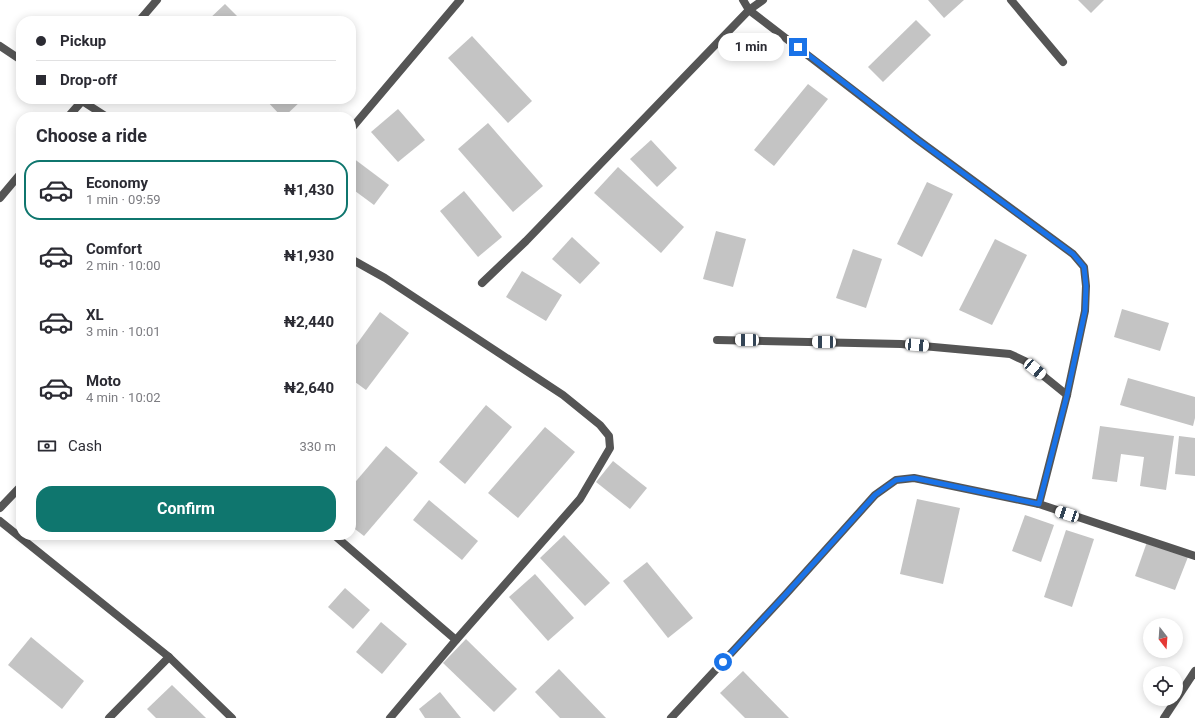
<!DOCTYPE html>
<meta charset="utf-8">
<style>
:root{--surface:#fff;--page:#f7f7f7;--text:#2b2b33;--muted:#7c7c81;--line:#e1e1e2;--accent:#0f766e}
body{margin:0;font-family:Roboto,sans-serif;background:var(--page);color:var(--text);height:100vh;display:flex;flex-direction:column;font-size:15px;white-space:nowrap}
*{box-sizing:border-box;margin:0}
p{font-size:13px;color:var(--muted)}
.icon{flex:none;width:22px;height:22px;fill:none;stroke:currentColor;stroke-width:2;stroke-linecap:round;stroke-linejoin:round}
.map{position:relative;flex:1;overflow:hidden}
.sheet{position:absolute;left:16px;top:112px;width:340px;height:428px;display:flex;flex-direction:column;background:var(--surface);border-radius:16px;box-shadow:0 2px 10px #0003}
.sheet>*{flex:none}
.top-card{position:absolute;left:16px;top:16px;width:340px;height:88px;border-radius:16px;box-shadow:0 2px 10px #0003;display:grid;align-content:center;height:88px;padding:0 20px;background:var(--surface)}
.needle{width:26px;rotate:163deg}
.buttons{position:absolute;left:1143px;top:618px;display:grid;gap:8px}
.buttons a{display:grid;place-items:center;width:40px;height:40px;border-radius:50%;background:var(--surface);box-shadow:0 2px 10px #0003;font-size:20px}
.end{position:absolute;width:18px;height:18px;margin:-9px;border:5px solid #1a73e8;background:#fff;box-shadow:0 0 0 2px #fff}
.from{border-radius:50%}
.bubble{position:absolute;height:28px;border-radius:14px;background:var(--surface);box-shadow:0 2px 10px #0003;font-size:13px;font-weight:700;line-height:28px;text-align:center}
.car{position:absolute;width:12px;height:24px;margin:-12px -6px;border-radius:5px;box-shadow:0 0 3px 1px #0007;background:linear-gradient(#fff 24%,#345 0 40%,#fff 0 76%,#345 0 86%,#fff 0)}
.top-card b{display:flex;align-items:center;gap:14px;height:38px;font-size:15px}
.top-card b+b{border-top:1px solid var(--line)}
.top-card i{width:10px;height:10px;background:var(--text)}
ul{padding:0;list-style:none}
li{display:flex;align-items:center;gap:12px;height:60px;margin:0 8px 6px;padding:0 12px;border:2px solid transparent;border-radius:16px}
li div{flex:1}
li b{display:block;font-size:15px}
li em{font-style:normal;font-weight:700}
li.active{border-color:var(--accent)}
li>.icon{width:36px;height:36px;stroke-width:1.5}
h2{padding:0 20px;font-size:18px;line-height:48px}
.pay{display:flex;align-items:center;gap:10px;height:44px;padding:0 20px;font-size:15px}
.pay p{margin-inline-start:auto}
.primary-button{display:flex;gap:8px;margin-top:auto;padding:8px 20px}
.primary-button a{flex:1;height:46px;border-radius:16px;background:var(--accent);color:#fff;font-size:16px;font-weight:700;line-height:46px;text-align:center}
.map>svg:first-child{display:block}
</style>
<div class="map">
<svg width="1195" height="718" viewBox="0 0 1195 718">
<rect width="100%" height="100%" fill="#fff"/>
<!-- building -->
<g fill="#c4c4c4">
<polygon points="928,0 964,0 944,18"/>
<polygon points="1078,0 1104,0 1091,13"/>
<polygon points="225,4 242,21 207,21"/>
<polygon points="916,20 931,35 883,82 868,67"/>
<polygon points="472,36 532,101 508,123 448,58"/>
<polygon points="808,84 828,99 774,166 754,150"/>
<polygon points="265,99 303,99 284,117 282,117"/>
<polygon points="398,109 425,140 398,162 371,132"/>
<polygon points="488,123 543,186 513,212 458,149"/>
<polygon points="651,140 677,168 657,187 630,159"/>
<polygon points="353,158 389,185 374,205 351,188 351,161"/>
<polygon points="618,167 684,227 661,253 594,193"/>
<polygon points="927,182 953,194 922,257 897,244"/>
<polygon points="464,191 502,237 478,257 440,211"/>
<polygon points="716,231 746,239 733,287 703,279"/>
<polygon points="572,237 600,263 580,284 552,259"/>
<polygon points="995,239 1027,255 992,325 959,310"/>
<polygon points="853,249 882,259 866,308 836,298"/>
<polygon points="522,271 562,295 546,321 506,297"/>
<polygon points="1122,309 1169,323 1160,351 1114,337"/>
<polygon points="380,312 409,333 366,390 351,379 351,352"/>
<polygon points="1128,378 1195,397 1195,418 1193,426 1120,405"/>
<polygon points="486,405 512,427 465,484 439,462"/>
<polygon points="1100,426 1174,436 1166,490 1140,486 1144,457 1121,454 1117,482 1092,479"/>
<polygon points="545,427 575,452 518,518 488,493"/>
<polygon points="1179,436 1195,438 1195,476 1175,474"/>
<polygon points="386,446 418,473 364,536 351,526 351,487"/>
<polygon points="613,461 647,488 630,509 596,482"/>
<polygon points="917,499 960,508 943,584 900,574"/>
<polygon points="429,500 478,541 462,560 413,520"/>
<polygon points="1025,515 1054,525 1041,562 1012,551"/>
<polygon points="1066,530 1094,539 1072,607 1044,597"/>
<polygon points="564,535 610,583 585,606 540,558"/>
<polygon points="1147,542 1188,557 1175,590 1135,576"/>
<polygon points="647,562 693,618 668,638 623,581"/>
<polygon points="535,574 574,618 548,641 509,597"/>
<polygon points="345,588 370,610 353,629 328,607"/>
<polygon points="381,622 407,644 382,674 356,652"/>
<polygon points="31,637 84,681 62,709 8,665"/>
<polygon points="466,639 517,689 494,712 443,663"/>
<polygon points="559,669 606,718 560,718 535,692"/>
<polygon points="743,671 789,718 745,718 720,693"/>
<polygon points="172,685 206,718 156,718 147,709"/>
<polygon points="440,692 461,718 425,718 419,709"/>
</g>
<g fill="none" stroke-linecap="round" stroke-linejoin="round">
<!-- minor -->
<g stroke="#555" stroke-width="8">
<polyline points="743,0 749,10 918,140 1073,254 1084,267 1086,286 1085,311 1067,395 1039,504"/>
<polyline points="1011,0 1063,62"/>
<polyline points="139,21 157,0"/>
<polyline points="0,46 21,60"/>
<polyline points="79,99 107,117"/>
<polyline points="68,117 82,101"/>
<polyline points="351,129 460,0"/>
<polyline points="0,198 21,173"/>
<polyline points="351,259 385,278 563,395 600,425 609,436 610,448 580,499 456,640 390,718"/>
<polyline points="482,283 526,241 749,10 763,0"/>
<polyline points="717,340 901,344 1010,354 1025,361 1067,395"/>
<polyline points="0,508 21,486"/>
<polyline points="0,521 169,657 232,718"/>
<polyline points="334,535 456,640"/>
<polyline points="109,718 169,657"/>
<polyline points="671,718 786,594 875,495 896,480 914,478 1039,504 1195,556"/>
<polyline points="1164,718 1195,671"/>
</g>
</g>
<g fill="none" stroke-linecap="round" stroke-linejoin="round">
<!-- route -->
<polyline stroke="#1a73e8" stroke-width="5" points="723,662 786,594 875,495 896,480 914,478 1039,504 1067,395 1085,311 1086,286 1084,267 1073,254 918,140 798,47"/>
</g>
</svg>
<div class="buttons">
<a><svg class="needle" viewBox="-14 -14 28 28"><path d="M0-13l5 13h-10z" fill="#e53935"/><path d="M0 13l5-13h-10z" fill="#7c7c81"/></svg></a>
<a><svg class="icon" aria-label="locate" viewBox="0 0 24 24"><circle cx="12" cy="12" r="6"/><path d="M12 2v4M12 18v4M2 12h4M18 12h4"/></svg></a>
</div>
<i class="end from" style="left:723px;top:662px"></i>
<i class="end" style="left:798px;top:47px"></i>
<div class="bubble" style="left:718px;top:33px;width:66px">1 min</div>
<i class="car" style="left:747px;top:340px;rotate:271deg"></i>
<i class="car" style="left:824px;top:342px;rotate:271deg"></i>
<i class="car" style="left:917px;top:345px;rotate:95deg"></i>
<i class="car" style="left:1035px;top:369px;rotate:130deg"></i>
<i class="car" style="left:1067px;top:514px;rotate:288deg"></i>
<div class="top-card">
<b><i class="from"></i>Pickup</b>
<b><i></i>Drop-off</b>
</div>
<section class="sheet">
<h2>Choose a ride</h2>
<ul>
<li class="active"><svg class="icon" aria-label="car" viewBox="0 0 24 24"><path d="M5 17H2v-5l4-1 3-4h7l3 4 3 1v5h-3M9 17h6M6 11h13"/><circle cx="7" cy="17" r="2"/><circle cx="17" cy="17" r="2"/></svg><div><b>Economy</b><p>1 min · 09:59</p></div><em>₦1,430</em></li>
<li><svg class="icon" aria-label="car" viewBox="0 0 24 24"><path d="M5 17H2v-5l4-1 3-4h7l3 4 3 1v5h-3M9 17h6M6 11h13"/><circle cx="7" cy="17" r="2"/><circle cx="17" cy="17" r="2"/></svg><div><b>Comfort</b><p>2 min · 10:00</p></div><em>₦1,930</em></li>
<li><svg class="icon" aria-label="car" viewBox="0 0 24 24"><path d="M5 17H2v-5l4-1 3-4h7l3 4 3 1v5h-3M9 17h6M6 11h13"/><circle cx="7" cy="17" r="2"/><circle cx="17" cy="17" r="2"/></svg><div><b>XL</b><p>3 min · 10:01</p></div><em>₦2,440</em></li>
<li><svg class="icon" aria-label="car" viewBox="0 0 24 24"><path d="M5 17H2v-5l4-1 3-4h7l3 4 3 1v5h-3M9 17h6M6 11h13"/><circle cx="7" cy="17" r="2"/><circle cx="17" cy="17" r="2"/></svg><div><b>Moto</b><p>4 min · 10:02</p></div><em>₦2,640</em></li>
</ul>
<div class="pay"><svg class="icon" aria-label="cash" viewBox="0 0 24 24"><path d="M3 7h18v10H3z"/><circle cx="12" cy="12" r="2"/></svg>Cash<p>330 m</p></div>
<div class="primary-button"><a>Confirm</a></div>
</section>
</div>
